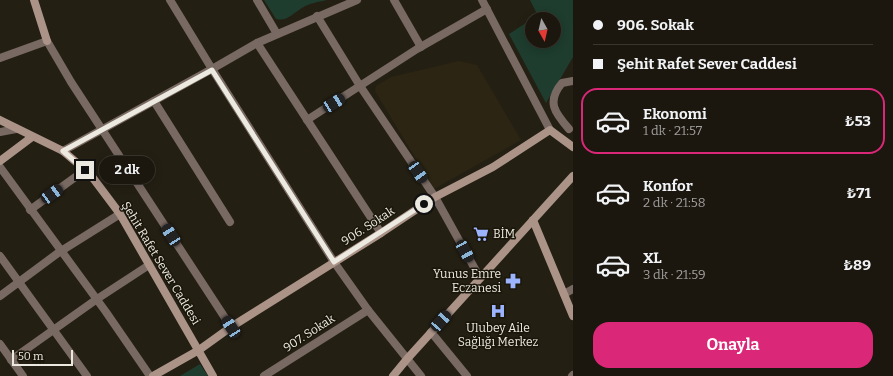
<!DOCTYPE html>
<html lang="tr">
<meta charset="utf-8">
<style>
:root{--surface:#1b170e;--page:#28241c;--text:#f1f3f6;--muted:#a09f9e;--line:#39362e;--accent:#db2777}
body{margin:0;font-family:Bitter,serif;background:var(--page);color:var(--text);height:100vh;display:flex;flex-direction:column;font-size:15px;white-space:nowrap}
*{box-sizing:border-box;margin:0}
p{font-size:13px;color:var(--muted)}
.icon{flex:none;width:22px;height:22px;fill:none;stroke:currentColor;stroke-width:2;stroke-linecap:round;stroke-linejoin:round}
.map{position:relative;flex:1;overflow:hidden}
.drawer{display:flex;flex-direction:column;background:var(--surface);width:320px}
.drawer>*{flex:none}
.guide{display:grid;align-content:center;height:88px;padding:0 20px;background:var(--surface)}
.needle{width:26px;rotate:172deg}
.buttons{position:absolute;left:525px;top:12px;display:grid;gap:8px}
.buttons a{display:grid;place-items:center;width:36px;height:36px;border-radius:50%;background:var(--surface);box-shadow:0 2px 10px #0003,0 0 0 1px var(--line);font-size:20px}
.scale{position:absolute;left:12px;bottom:10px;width:61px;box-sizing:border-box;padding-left:4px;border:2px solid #ece9e1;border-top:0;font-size:11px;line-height:14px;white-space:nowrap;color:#ece9e1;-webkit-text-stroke:3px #1a160a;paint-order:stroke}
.end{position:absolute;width:18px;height:18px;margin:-9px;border:5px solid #ece9e1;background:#111;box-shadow:0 0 0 2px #111}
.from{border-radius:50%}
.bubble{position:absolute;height:28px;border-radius:14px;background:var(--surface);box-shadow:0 2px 10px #0003,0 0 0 1px var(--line);font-size:13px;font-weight:700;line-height:28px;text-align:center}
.car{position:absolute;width:12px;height:24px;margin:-12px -6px;border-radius:5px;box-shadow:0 0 3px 1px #0007;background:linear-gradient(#222 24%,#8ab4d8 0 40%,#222 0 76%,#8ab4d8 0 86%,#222 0)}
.guide b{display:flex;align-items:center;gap:14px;height:38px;font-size:15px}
.guide b+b{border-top:1px solid var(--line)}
.guide i{width:10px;height:10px;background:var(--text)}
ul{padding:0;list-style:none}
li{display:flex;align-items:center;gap:12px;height:66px;margin:0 8px 6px;padding:0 12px;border:2px solid transparent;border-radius:16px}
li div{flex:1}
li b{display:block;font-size:15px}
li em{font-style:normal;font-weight:700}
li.selected{border-color:var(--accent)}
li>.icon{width:36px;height:36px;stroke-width:1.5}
.primary-button{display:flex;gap:8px;margin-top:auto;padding:8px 20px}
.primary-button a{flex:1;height:46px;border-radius:16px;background:var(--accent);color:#fff;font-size:16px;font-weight:700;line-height:46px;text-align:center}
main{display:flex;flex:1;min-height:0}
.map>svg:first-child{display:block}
</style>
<main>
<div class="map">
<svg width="573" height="376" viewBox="0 0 573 376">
<rect width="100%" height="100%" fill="#241f13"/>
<!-- built -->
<polygon fill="#2c2513" points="459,61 477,65 521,140 434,189 375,91 376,86 391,77"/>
<!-- green -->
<g fill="#1e3d2e">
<path d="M264 0H327C318 2 310 3 302 8 293 13 287 22 276 19Z"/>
<polygon points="530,0 573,0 573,57 546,103 509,34 532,19 532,41 554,41 554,19 533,19 538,16"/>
<polygon points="200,364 208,376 180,376"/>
</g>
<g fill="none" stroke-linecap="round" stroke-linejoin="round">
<!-- street -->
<g stroke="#786962" stroke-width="8">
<polyline points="170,0 212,69 334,262 368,310 421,376"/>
<polyline points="257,0 277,34"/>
<polyline points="394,0 421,47"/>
<polyline points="482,0 550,130"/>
<polyline points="317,16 360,86 435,197 480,278"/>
<polyline points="257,43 381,233"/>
<polyline points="0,58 47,41 71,82 231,327"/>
<polyline points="154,101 230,222"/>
<polyline points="307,120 417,49 487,9"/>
<path d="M569 129C555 113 546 102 562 83L573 81"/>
<polyline points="0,132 16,129"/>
<polyline points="63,151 212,69 257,43 357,0"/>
<polyline points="0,167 106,312 150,376"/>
<polyline points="30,210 85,170"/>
<polyline points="0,256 87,376"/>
<polyline points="564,294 573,289"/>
<polyline points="0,296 58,253 120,214"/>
<polyline points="431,332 467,376"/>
<polyline points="0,344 23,376"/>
<polyline points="11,360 97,299 149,265"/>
<polyline points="264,376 368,310"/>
<polyline points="572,376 573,375"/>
</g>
<!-- secondary -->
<g stroke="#ab9388" stroke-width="8">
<polyline points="34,0 47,41"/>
<polyline points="0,120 63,151 90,174 120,214 213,376"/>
<polyline points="0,161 32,137"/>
<polyline points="533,220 573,316"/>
<polyline points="153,376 199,350 231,327 381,233 435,197 493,167 550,130 573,147"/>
<polyline points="393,376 407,359 573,176"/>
</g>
</g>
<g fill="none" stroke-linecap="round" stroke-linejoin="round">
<!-- route -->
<polyline stroke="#ece9e1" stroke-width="5" points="85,170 63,151 212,70 334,262 424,204"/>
</g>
<!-- icons -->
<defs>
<g id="supermarket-bare" transform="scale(1.2)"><path d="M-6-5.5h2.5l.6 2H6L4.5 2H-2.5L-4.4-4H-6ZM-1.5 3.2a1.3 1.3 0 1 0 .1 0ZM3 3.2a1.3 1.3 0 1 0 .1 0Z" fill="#9bb4fd" stroke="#1a160a" stroke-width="2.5" paint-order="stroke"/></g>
<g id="pharmacy-bare" transform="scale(1.2)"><path d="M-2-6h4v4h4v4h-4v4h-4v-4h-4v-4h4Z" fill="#9bb4fd" stroke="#1a160a" stroke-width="2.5" paint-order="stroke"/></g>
<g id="hospital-bare" transform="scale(1.2)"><path d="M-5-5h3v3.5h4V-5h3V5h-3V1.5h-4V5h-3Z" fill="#9bb4fd" stroke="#1a160a" stroke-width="2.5" paint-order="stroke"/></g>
</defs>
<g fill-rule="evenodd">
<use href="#supermarket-bare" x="481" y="234"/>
<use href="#pharmacy-bare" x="513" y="281"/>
<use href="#hospital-bare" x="498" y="311"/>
</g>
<g text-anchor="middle" stroke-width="3" stroke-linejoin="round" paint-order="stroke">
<!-- street labels -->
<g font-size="12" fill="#ece9e1" stroke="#1a160a">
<text transform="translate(368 226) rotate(-33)" y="4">906. Sokak</text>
<text transform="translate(161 263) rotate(59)" y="4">Şehit Rafet Sever Caddesi</text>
<text transform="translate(309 333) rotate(-33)" y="4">907. Sokak</text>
</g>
<!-- poi labels -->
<g font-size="12" fill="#ece9e1" stroke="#1a160a" text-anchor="start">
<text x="493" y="238">BİM</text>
<text x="501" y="278" text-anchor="end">Yunus Emre<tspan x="501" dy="14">Eczanesi</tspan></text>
<text x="498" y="332" text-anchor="middle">Ulubey Aile<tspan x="498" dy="14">Sağlığı Merkez</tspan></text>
</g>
</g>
</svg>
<div class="buttons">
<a><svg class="needle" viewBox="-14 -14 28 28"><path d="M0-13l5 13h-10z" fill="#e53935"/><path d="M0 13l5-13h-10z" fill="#a09f9e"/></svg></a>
</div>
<div class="scale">50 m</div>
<i class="end from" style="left:424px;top:204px"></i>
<i class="end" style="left:85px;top:170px"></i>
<div class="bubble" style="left:99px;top:156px;width:56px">2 dk</div>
<i class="car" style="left:334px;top:103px;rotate:58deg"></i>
<i class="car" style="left:418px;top:172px;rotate:146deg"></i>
<i class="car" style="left:52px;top:194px;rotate:54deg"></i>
<i class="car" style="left:171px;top:235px;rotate:327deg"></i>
<i class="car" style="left:465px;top:251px;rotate:151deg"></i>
<i class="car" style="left:441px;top:321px;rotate:42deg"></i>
<i class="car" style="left:231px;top:327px;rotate:327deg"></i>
</div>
<section class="drawer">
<div class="guide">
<b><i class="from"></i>906. Sokak</b>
<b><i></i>Şehit Rafet Sever Caddesi</b>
</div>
<ul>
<li class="selected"><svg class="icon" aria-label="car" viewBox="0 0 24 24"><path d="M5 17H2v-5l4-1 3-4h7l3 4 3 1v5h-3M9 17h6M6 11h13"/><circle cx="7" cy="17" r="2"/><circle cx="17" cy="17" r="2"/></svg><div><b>Ekonomi</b><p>1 dk · 21:57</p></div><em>₺53</em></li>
<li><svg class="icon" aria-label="car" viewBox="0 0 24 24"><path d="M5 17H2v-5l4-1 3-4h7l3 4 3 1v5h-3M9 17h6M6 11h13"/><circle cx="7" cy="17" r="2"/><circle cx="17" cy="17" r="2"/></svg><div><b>Konfor</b><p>2 dk · 21:58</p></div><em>₺71</em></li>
<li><svg class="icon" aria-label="car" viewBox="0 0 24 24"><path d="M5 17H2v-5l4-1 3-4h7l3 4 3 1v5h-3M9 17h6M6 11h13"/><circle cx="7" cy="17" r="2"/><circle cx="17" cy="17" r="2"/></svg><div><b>XL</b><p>3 dk · 21:59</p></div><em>₺89</em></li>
</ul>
<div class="primary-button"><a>Onayla</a></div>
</section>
</main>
